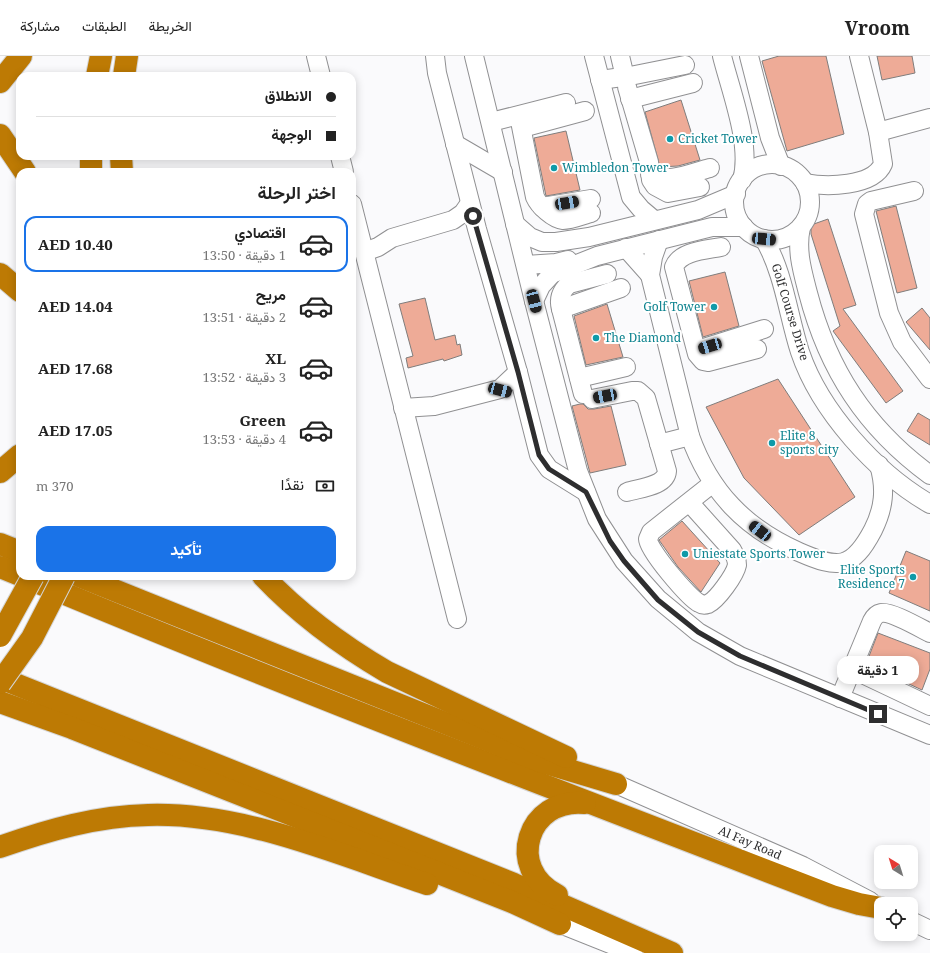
<!DOCTYPE html>
<html lang="ar">
<meta charset="utf-8">
<style>
:root{--surface:#fff;--page:#f2f2f2;--text:#222;--muted:#767676;--line:#e0e0e0;--accent:#1a73e8}
body{margin:0;font-family:"Noto Serif",Vazirmatn,serif;background:var(--page);color:var(--text);direction:rtl;height:100vh;display:flex;flex-direction:column;font-size:15px;white-space:nowrap}
*{box-sizing:border-box;margin:0}
p{font-size:13px;color:var(--muted)}
.icon{flex:none;width:22px;height:22px;fill:none;stroke:currentColor;stroke-width:2;stroke-linecap:round;stroke-linejoin:round}
.map{position:relative;flex:1;overflow:hidden;direction:ltr}
.drawer{position:absolute;left:16px;top:112px;width:340px;height:412px;display:flex;flex-direction:column;background:var(--surface);border-radius:12px;box-shadow:0 2px 10px #0003;direction:rtl}
.drawer>*{flex:none}
.top-card{position:absolute;left:16px;top:16px;width:340px;height:88px;border-radius:12px;box-shadow:0 2px 10px #0003;direction:rtl;display:grid;align-content:center;height:88px;padding:0 20px;background:var(--surface)}
.needle{width:26px;rotate:322deg}
.controls{position:absolute;left:874px;top:789px;display:grid;gap:8px}
.controls a{display:grid;place-items:center;width:44px;height:44px;border-radius:8px;background:var(--surface);box-shadow:0 2px 10px #0003;font-size:20px}
.end{position:absolute;width:18px;height:18px;margin:-9px;border:5px solid #2e2e2f;background:#fff;box-shadow:0 0 0 2px #fff}
.from{border-radius:50%}
.bubble{position:absolute;height:28px;border-radius:12px;background:var(--surface);box-shadow:0 2px 10px #0003;font-size:13px;font-weight:700;line-height:28px;text-align:center;direction:rtl}
.car{position:absolute;width:12px;height:24px;margin:-12px -6px;border-radius:5px;box-shadow:0 0 3px 1px #0007;background:linear-gradient(#222 24%,#8ab4d8 0 40%,#222 0 76%,#8ab4d8 0 86%,#222 0)}
.top-card b{display:flex;align-items:center;gap:14px;height:38px;font-size:15px}
.top-card b+b{border-top:1px solid var(--line)}
.top-card i{width:10px;height:10px;background:var(--text)}
ul{padding:0;list-style:none}
li{display:flex;align-items:center;gap:12px;height:56px;margin:0 8px 6px;padding:0 12px;border:2px solid transparent;border-radius:12px}
li div{flex:1}
li b{display:block;font-size:15px}
li em{font-style:normal;font-weight:700}
li.selected{border-color:var(--accent)}
li>.icon{width:36px;height:36px;stroke-width:1.5}
h2{padding:0 20px;font-size:18px;line-height:48px}
.pay{display:flex;align-items:center;gap:10px;height:44px;padding:0 20px;font-size:15px}
.pay p{margin-inline-start:auto}
.action{display:flex;gap:8px;margin-top:auto;padding:8px 20px}
.action a{flex:1;height:46px;border-radius:12px;background:var(--accent);color:#fff;font-size:16px;font-weight:700;line-height:46px;text-align:center}
header{display:flex;align-items:center;gap:24px;box-sizing:border-box;height:56px;padding:0 20px;background:var(--surface);border-bottom:1px solid var(--line)}
header strong{font-size:19px}
nav{display:flex;gap:22px;margin-inline-start:auto;font-size:14px}
.map>svg:first-child{display:block}
</style>
<header>
<strong>Vroom</strong>
<nav><a>الخريطة</a><a>الطبقات</a><a>مشاركة</a></nav>
</header>
<div class="map">
<svg width="930" height="897" viewBox="0 0 930 897">
<rect width="100%" height="100%" fill="#fafafc"/>
<!-- building -->
<g fill="#eeab97" stroke="#7f7d7c">
<polygon points="779,0 826,0 844,78 787,95 762,5"/>
<polygon points="877,0 912,0 915,17 882,24"/>
<polygon points="681,44 700,104 678,110 660,111 645,56"/>
<polygon points="566,75 580,134 546,140 534,82"/>
<polygon points="896,150 917,232 897,237 876,155"/>
<polygon points="828,163 856,249 843,253 903,335 886,347 833,275 840,270 811,178 811,169"/>
<polygon points="725,216 739,270 703,281 689,225"/>
<polygon points="425,242 435,284 455,279 457,289 460,288 462,299 444,305 443,303 408,312 406,302 413,300 399,248"/>
<polygon points="607,248 623,301 586,309 574,260"/>
<polygon points="922,252 930,262 930,294 906,266"/>
<polygon points="778,323 855,441 799,479 744,422 706,351"/>
<polygon points="580,348 583,348 588,353 594,353 611,350 626,409 590,417 572,350"/>
<polygon points="918,357 930,364 930,389 907,375"/>
<polygon points="682,465 720,507 701,536 678,511 659,484"/>
<polygon points="906,495 930,505 930,555 889,537"/>
<polygon points="878,577 930,597 930,613 922,634 866,608"/>
</g>
<g fill="none" stroke-linecap="round" stroke-linejoin="round">
<!-- minor casing -->
<g stroke="#909092" stroke-width="20">
<g id="minor">
<polyline points="316,0 321,20"/>
<polyline points="435,0 437,17 477,173 518,316 539,399 549,413 586,436"/>
<polyline points="474,0 534,245 578,415 597,463 624,505 658,543 698,576 740,600 930,679"/>
<polyline points="594,0 631,141 641,153 654,164"/>
<polyline points="620,0 625,21"/>
<path d="M722 0C731 36 752 89 742 124"/>
<polyline points="749,0 770,82 781,110"/>
<polyline points="600,24 630,20 685,9"/>
<polyline points="627,31 649,106 651,124 655,130 668,137 700,131"/>
<polyline points="630,43 693,27"/>
<path d="M519 60 535 141C539 150 553 163 563 164 572 164 583 159 591 157"/>
<polyline points="491,66 566,47"/>
<polyline points="522,72 585,55"/>
<polyline points="878,76 930,62"/>
<polyline points="455,88 503,116"/>
<polyline points="340,100 344,116"/>
<circle cx="772" cy="146" r="38"/>
<path d="M650 118C669 128 690 117 710 112"/>
<path d="M805 127C826 131 873 131 883 108L878 76 859 0"/>
<polyline points="914,135 871,145 867,148 864,158 889,257 902,286 930,323"/>
<polyline points="352,148 457,563"/>
<polyline points="542,151 591,143"/>
<polyline points="515,168 530,181 542,186 556,186 589,181 698,154 736,138"/>
<path d="M801 171C796 194 802 214 808 237 828 314 866 372 930 419"/>
<path d="M764 183C784 217 788 259 800 296 820 355 876 417 930 448"/>
<path d="M659 184 653 201 650 219 690 380C710 436 745 472 799 496 838 513 852 514 873 474 884 452 886 433 879 409"/>
<path d="M721 191C706 194 680 195 674 211L697 298 703 305 708 306 757 293"/>
<polyline points="626,192 650,219"/>
<polyline points="364,196 378,191 392,182 453,164 463,157 470,147"/>
<polyline points="526,209 556,207 568,204"/>
<polyline points="534,245 541,230 552,218 597,200 712,171 744,171"/>
<polyline points="561,253 621,232"/>
<polyline points="697,294 764,273"/>
<polyline points="579,322 626,311"/>
<path d="M583 338 561 253C558 242 561 235 569 228L607 218"/>
<path d="M592 343 632 335H638L646 342 667 415C666 430 640 432 627 436"/>
<polyline points="403,352 434,350 500,333 518,316"/>
<polyline points="659,388 690,380"/>
<path d="M689 446 732 494C735 499 737 503 737 509 735 519 717 544 708 548 705 549 702 549 699 547 689 542 648 494 648 483L651 476 713 427"/>
<polyline points="852,613 930,650"/>
<path d="M840 642 872 565C874 561 876 558 881 557 891 555 920 572 930 577"/>
<polyline points="616,728 803,810 870,845"/>
<polyline points="911,865 930,874"/>
<polyline points="560,868 633,897"/>
</g>
</g>
<!-- highway casing -->
<g stroke="#d5d5d5" stroke-width="24">
<g id="highway">
<polyline points="97,20 101,0"/>
<polyline points="124,20 127,0"/>
<polyline points="0,26 21,0"/>
<polyline points="0,79 25,116"/>
<polyline points="91,100 91,116"/>
<polyline points="121,100 122,116"/>
<polyline points="0,218 20,235"/>
<polyline points="0,416 20,399"/>
<polyline points="0,488 20,496"/>
<polyline points="0,511 20,519"/>
<path d="M22 520C290 632 561 736 832 840L859 848 881 852"/>
<polyline points="79,520 542,706 616,728"/>
<path d="M263 520C300 559 341 589 387 616L566 701"/>
<polyline points="0,622 514,828 672,897"/>
<polyline points="0,646 72,672 512,846 560,868"/>
<path d="M0 791C48 774 97 760 148 759 242 756 338 798 427 828"/>
<path d="M557 839C505 813 527 741 585 747"/>
</g>
</g>
<!-- minor -->
<use href="#minor" stroke="#fff" stroke-width="18"/>
<!-- highway -->
<use href="#highway" stroke="#bd7a04" stroke-width="22"/>
<!-- highway-bridge casing -->
<g stroke="#d5d5d5" stroke-width="24" stroke-linecap="butt">
<g id="highway-bridge">
<polyline points="0,580 33,520"/>
<polyline points="0,627 32,582 64,520"/>
</g>
</g>
<!-- highway-bridge -->
<use href="#highway-bridge" stroke="#bd7a04" stroke-width="22"/>
</g>
<g fill="none" stroke-linecap="round" stroke-linejoin="round">
<!-- route -->
<polyline stroke="#2e2e2f" stroke-width="5" points="473,160 518,316 539,399 549,413 586,436 610,485 624,505 658,544 698,576 740,600 878,658"/>
</g>
<!-- markers -->
<g fill="#0f9aa8" stroke="#fff" stroke-width="1.5">
<circle cx="670" cy="83" r="4"/>
<circle cx="554" cy="112" r="4"/>
<circle cx="714" cy="251" r="4"/>
<circle cx="596" cy="282" r="4"/>
<circle cx="772" cy="387" r="4"/>
<circle cx="685" cy="498" r="4"/>
<circle cx="913" cy="521" r="4"/>
</g>
<g text-anchor="middle" stroke-width="4" stroke-linejoin="round" paint-order="stroke">
<!-- culture labels -->
<g font-size="12" fill="#0d838f" stroke="#fff" text-anchor="start">
<text x="678" y="87">Cricket Tower</text>
<text x="562" y="116">Wimbledon Tower</text>
<text x="706" y="255" text-anchor="end">Golf Tower</text>
<text x="604" y="286">The Diamond</text>
<text x="780" y="384">Elite 8<tspan x="780" dy="14">sports city</tspan></text>
<text x="693" y="502">Uniestate Sports Tower</text>
<text x="905" y="518" text-anchor="end">Elite Sports<tspan x="905" dy="14">Residence 7</tspan></text>
</g>
<!-- street labels -->
<g font-size="12" fill="#2e2e2f" stroke="#fff">
<text transform="translate(790 256) rotate(73)" y="4">Golf Course Drive</text>
<text transform="translate(750 787) rotate(23)" y="4">Al Fay Road</text>
</g>
</g>
</svg>
<div class="controls">
<a><svg class="needle" viewBox="-14 -14 28 28"><path d="M0-13l5 13h-10z" fill="#e53935"/><path d="M0 13l5-13h-10z" fill="#767676"/></svg></a>
<a><svg class="icon" aria-label="locate" viewBox="0 0 24 24"><circle cx="12" cy="12" r="6"/><path d="M12 2v4M12 18v4M2 12h4M18 12h4"/></svg></a>
</div>
<i class="end from" style="left:473px;top:160px"></i>
<i class="end" style="left:878px;top:658px"></i>
<div class="bubble" style="left:837px;top:600px;width:82px">1 دقيقة</div>
<i class="car" style="left:567px;top:147px;rotate:80deg"></i>
<i class="car" style="left:764px;top:183px;rotate:95deg"></i>
<i class="car" style="left:534px;top:245px;rotate:165deg"></i>
<i class="car" style="left:710px;top:290px;rotate:253deg"></i>
<i class="car" style="left:500px;top:334px;rotate:105deg"></i>
<i class="car" style="left:605px;top:340px;rotate:259deg"></i>
<i class="car" style="left:760px;top:475px;rotate:308deg"></i>
<div class="top-card">
<b><i class="from"></i>الانطلاق</b>
<b><i></i>الوجهة</b>
</div>
<section class="drawer">
<h2>اختر الرحلة</h2>
<ul>
<li class="selected"><svg class="icon" aria-label="car" viewBox="0 0 24 24"><path d="M5 17H2v-5l4-1 3-4h7l3 4 3 1v5h-3M9 17h6M6 11h13"/><circle cx="7" cy="17" r="2"/><circle cx="17" cy="17" r="2"/></svg><div><b>اقتصادي</b><p>1 دقيقة · 13:50</p></div><em>AED 10.40</em></li>
<li><svg class="icon" aria-label="car" viewBox="0 0 24 24"><path d="M5 17H2v-5l4-1 3-4h7l3 4 3 1v5h-3M9 17h6M6 11h13"/><circle cx="7" cy="17" r="2"/><circle cx="17" cy="17" r="2"/></svg><div><b>مريح</b><p>2 دقيقة · 13:51</p></div><em>AED 14.04</em></li>
<li><svg class="icon" aria-label="car" viewBox="0 0 24 24"><path d="M5 17H2v-5l4-1 3-4h7l3 4 3 1v5h-3M9 17h6M6 11h13"/><circle cx="7" cy="17" r="2"/><circle cx="17" cy="17" r="2"/></svg><div><b>XL</b><p>3 دقيقة · 13:52</p></div><em>AED 17.68</em></li>
<li><svg class="icon" aria-label="car" viewBox="0 0 24 24"><path d="M5 17H2v-5l4-1 3-4h7l3 4 3 1v5h-3M9 17h6M6 11h13"/><circle cx="7" cy="17" r="2"/><circle cx="17" cy="17" r="2"/></svg><div><b>Green</b><p>4 دقيقة · 13:53</p></div><em>AED 17.05</em></li>
</ul>
<div class="pay"><svg class="icon" aria-label="cash" viewBox="0 0 24 24"><path d="M3 7h18v10H3z"/><circle cx="12" cy="12" r="2"/></svg>نقدًا<p>370 m</p></div>
<div class="action"><a>تأكيد</a></div>
</section>
</div>
